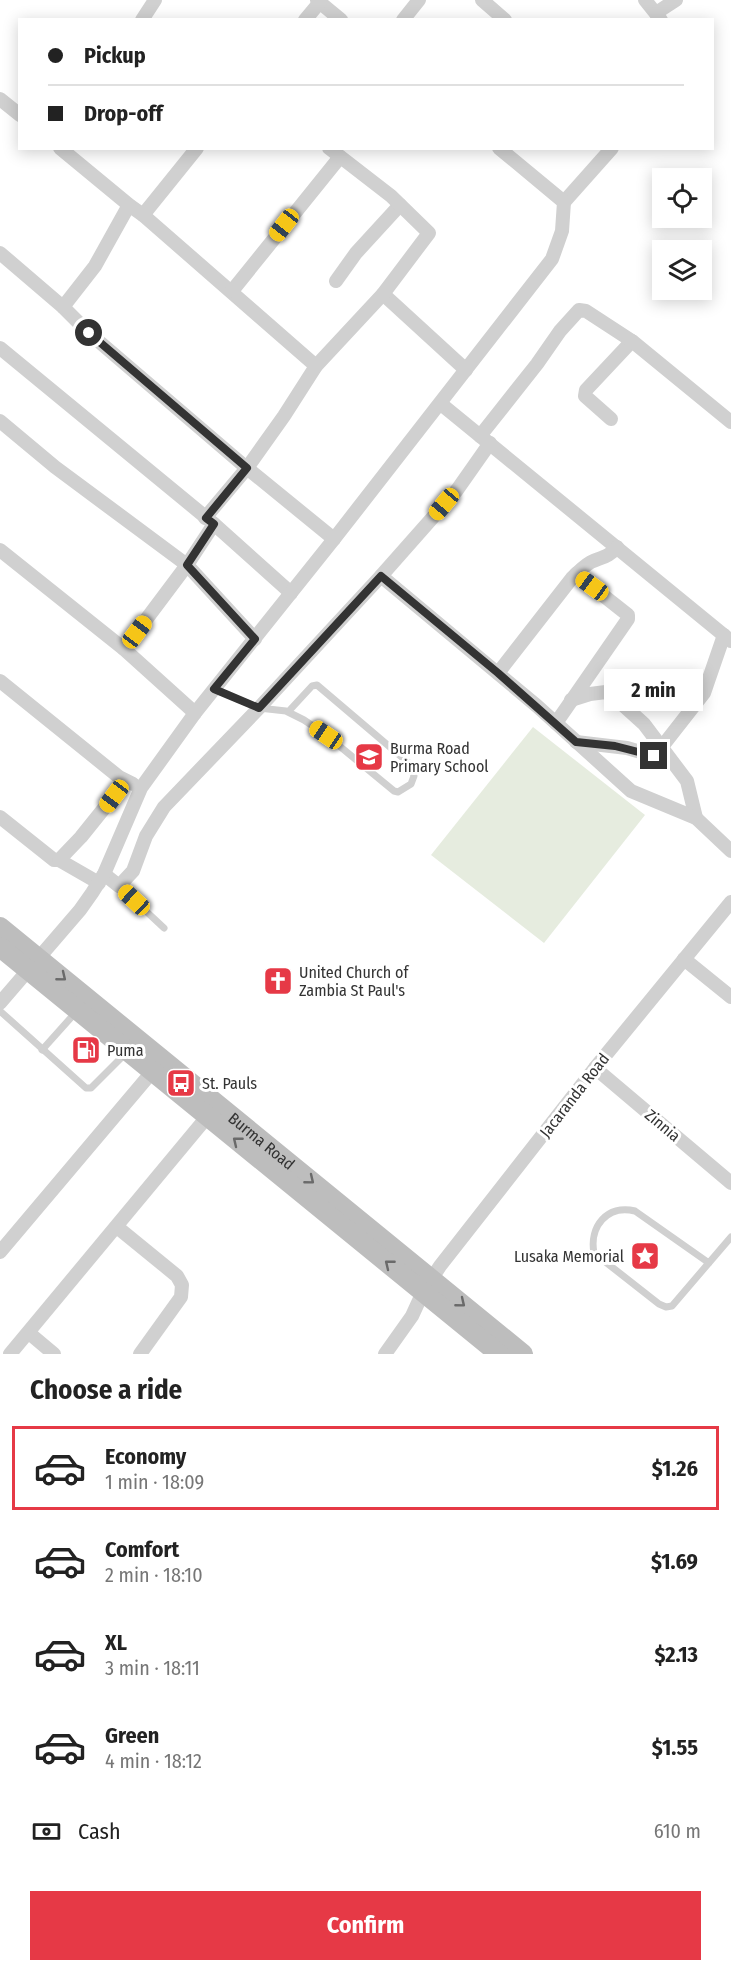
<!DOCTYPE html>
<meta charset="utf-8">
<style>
:root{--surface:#fff;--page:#f6f6f6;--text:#222;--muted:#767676;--line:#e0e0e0;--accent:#e63946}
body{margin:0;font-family:"Fira Sans Condensed",sans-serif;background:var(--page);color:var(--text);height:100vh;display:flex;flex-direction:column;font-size:22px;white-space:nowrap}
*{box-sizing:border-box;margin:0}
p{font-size:20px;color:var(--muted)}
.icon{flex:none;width:33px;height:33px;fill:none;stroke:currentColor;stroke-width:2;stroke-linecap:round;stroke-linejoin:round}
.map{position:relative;height:1354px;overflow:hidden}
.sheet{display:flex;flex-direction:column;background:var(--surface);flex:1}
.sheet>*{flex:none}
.hud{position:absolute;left:18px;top:18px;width:696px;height:132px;border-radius:0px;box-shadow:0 3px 15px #0003;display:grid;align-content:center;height:132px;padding:0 30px;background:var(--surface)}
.buttons{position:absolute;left:652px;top:168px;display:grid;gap:12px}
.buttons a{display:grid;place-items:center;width:60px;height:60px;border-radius:0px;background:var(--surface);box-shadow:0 3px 15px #0003;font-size:30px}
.end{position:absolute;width:27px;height:27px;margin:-14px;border:8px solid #333;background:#fff;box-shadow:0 0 0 3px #fff}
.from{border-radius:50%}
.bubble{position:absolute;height:42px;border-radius:0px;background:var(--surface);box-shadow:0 3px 15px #0003;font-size:20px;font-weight:700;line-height:42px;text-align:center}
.car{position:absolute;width:18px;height:36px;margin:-18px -9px;border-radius:8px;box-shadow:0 0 4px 2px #0007;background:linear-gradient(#f5c518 24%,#345 0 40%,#f5c518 0 76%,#345 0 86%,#f5c518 0)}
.hud b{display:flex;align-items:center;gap:21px;height:57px;font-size:22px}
.hud b+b{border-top:2px solid var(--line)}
.hud i{width:15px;height:15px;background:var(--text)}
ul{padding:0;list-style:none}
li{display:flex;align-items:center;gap:18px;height:84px;margin:0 12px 9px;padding:0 18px;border:3px solid transparent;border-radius:0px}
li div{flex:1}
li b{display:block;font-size:22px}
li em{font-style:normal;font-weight:700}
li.on{border-color:var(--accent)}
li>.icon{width:54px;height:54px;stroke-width:1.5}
h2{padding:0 30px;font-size:27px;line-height:72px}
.pay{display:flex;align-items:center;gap:15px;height:66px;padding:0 30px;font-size:22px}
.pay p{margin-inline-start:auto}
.action{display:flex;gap:12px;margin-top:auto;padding:12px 30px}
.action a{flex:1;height:69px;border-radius:0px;background:var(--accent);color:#fff;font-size:24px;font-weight:700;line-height:69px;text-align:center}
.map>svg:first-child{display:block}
</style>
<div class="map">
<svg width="731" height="1354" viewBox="0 0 731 1354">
<rect width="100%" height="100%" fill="#fff"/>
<!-- green -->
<polygon fill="#e6ecdf" points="533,727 645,815 544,943 431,855"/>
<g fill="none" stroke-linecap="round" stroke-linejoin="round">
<!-- service -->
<g stroke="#d0d0d0" stroke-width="7">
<polyline points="214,689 259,708 286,711 304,720 326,735 394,791 398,792 411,784 414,776 411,765 317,685 312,686 288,712"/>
<polyline points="119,886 164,928"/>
<polyline points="0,1011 86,1088 91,1088 127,1052"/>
<polyline points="42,1050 76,1012"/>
<path d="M709 1263 635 1211C607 1204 589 1227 594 1253L659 1304 666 1307 672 1306 731 1237"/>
</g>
<!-- minor -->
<g stroke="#d0d0d0" stroke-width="14">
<polyline points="317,0 341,20"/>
<polyline points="482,0 505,20"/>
<polyline points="645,0 661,20"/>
<polyline points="656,13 676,0"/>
<polyline points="142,20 155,0"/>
<polyline points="305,20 320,2"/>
<polyline points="403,20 419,0"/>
<polyline points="0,99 20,115"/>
<polyline points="60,148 129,205 143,215 316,366"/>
<polyline points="564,202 612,148"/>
<polyline points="143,215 197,148"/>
<polyline points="0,253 63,307 89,333 242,464 334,539"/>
<polyline points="336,281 356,253 400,205"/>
<polyline points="232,291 340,157"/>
<polyline points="383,294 466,370"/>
<polyline points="63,307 95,266 129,205"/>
<polyline points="0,348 214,524 291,593"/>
<polyline points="441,404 731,641"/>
<polyline points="611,419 585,396 586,390 632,341"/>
<polyline points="0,421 55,467 187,565 255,639"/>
<polyline points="480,436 537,364 560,331 579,310 586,311 632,341 731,422"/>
<polyline points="205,518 247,468 284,416 316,366 383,294 429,233 391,196 329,148"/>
<polyline points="0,550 124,649 195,713"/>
<polyline points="381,576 457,490 490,443"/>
<polyline points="124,649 187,565 214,524"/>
<path d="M498 673 572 578C578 572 584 566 591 562 602 557 609 557 617 547"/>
<polyline points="0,681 119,777 133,784"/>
<polyline points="571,700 590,694 606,692 613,696 644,724 687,781 696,818"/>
<polyline points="556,723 628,619 628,615 576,574"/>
<polyline points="576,742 627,748 671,761"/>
<polyline points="661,748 704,693 724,635"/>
<polyline points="0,817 54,860 59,860 81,837 126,781"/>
<polyline points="59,860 99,883"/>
<polyline points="104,874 119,886 133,871 146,836 164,807 259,708 381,576 537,706 631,791 696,818 731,851"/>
<polyline points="684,959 731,997"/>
<polyline points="0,1003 80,910 92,893 104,874 141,788 195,713 334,539 552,259 562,231 564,202 499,148"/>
<polyline points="595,1068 731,1183"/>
<polyline points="117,1227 177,1276 182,1285 181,1297 140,1354"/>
<polyline points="0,1252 152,1072"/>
<polyline points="29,1333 54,1354"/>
<polyline points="10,1354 207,1117"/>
<polyline points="385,1354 412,1316 423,1292 440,1266 595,1068 731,902"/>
</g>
<!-- secondary -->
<g stroke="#bdbdbd" stroke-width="20">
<path id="s1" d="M0 927 523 1354"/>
<polyline points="0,947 499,1354"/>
</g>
</g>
<!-- one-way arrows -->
<defs><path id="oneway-chevron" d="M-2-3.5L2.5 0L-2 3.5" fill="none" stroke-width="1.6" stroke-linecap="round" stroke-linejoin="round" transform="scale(1.5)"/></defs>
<g stroke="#6a6a6a">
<use href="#oneway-chevron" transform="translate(62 977) rotate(39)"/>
<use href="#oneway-chevron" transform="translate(237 1141) rotate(-141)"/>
<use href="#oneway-chevron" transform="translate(310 1180) rotate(39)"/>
<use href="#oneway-chevron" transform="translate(389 1264) rotate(-141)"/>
<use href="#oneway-chevron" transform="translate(461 1303) rotate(39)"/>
</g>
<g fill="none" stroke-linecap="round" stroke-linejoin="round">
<!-- route -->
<polyline stroke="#333" stroke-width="8" points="89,333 247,468 206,518 214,524 187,565 255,639 214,689 259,708 381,576 498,673 576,742 615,746 654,756"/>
</g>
<!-- icons -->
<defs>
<g id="school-square" transform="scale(1.5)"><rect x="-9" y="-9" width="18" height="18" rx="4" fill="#e63946" stroke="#fff"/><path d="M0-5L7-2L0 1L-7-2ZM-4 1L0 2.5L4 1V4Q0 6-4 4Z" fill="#fff"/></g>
<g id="church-square" transform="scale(1.5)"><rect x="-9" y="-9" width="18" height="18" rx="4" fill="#e63946" stroke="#fff"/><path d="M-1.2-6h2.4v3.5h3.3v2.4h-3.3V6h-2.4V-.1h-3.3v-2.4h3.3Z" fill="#fff"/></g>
<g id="fuel-square" transform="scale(1.5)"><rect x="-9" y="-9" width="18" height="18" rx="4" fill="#e63946" stroke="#fff"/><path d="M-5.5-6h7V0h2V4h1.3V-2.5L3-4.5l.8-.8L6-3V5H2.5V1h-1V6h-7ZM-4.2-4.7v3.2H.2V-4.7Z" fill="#fff"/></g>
<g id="bus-square" transform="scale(1.5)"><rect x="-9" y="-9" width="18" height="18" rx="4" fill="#e63946" stroke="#fff"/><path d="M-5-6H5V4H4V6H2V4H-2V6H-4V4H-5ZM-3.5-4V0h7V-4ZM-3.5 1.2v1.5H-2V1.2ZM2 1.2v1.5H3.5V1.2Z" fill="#fff"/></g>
<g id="sight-square" transform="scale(1.5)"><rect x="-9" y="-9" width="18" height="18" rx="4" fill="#e63946" stroke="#fff"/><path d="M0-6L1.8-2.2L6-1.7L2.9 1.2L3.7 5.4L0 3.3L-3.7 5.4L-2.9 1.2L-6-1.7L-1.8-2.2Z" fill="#fff"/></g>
</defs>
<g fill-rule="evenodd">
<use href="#school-square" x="369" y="757"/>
<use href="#church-square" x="278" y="981"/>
<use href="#fuel-square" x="86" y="1050"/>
<use href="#bus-square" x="181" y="1083"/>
<use href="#sight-square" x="645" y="1256"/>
</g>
<g text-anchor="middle" stroke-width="6" stroke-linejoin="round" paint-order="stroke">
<!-- poi labels -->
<g font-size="16" fill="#333" stroke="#fff" text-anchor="start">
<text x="390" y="754">Burma Road<tspan x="390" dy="18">Primary School</tspan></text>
<text x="299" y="978">United Church of<tspan x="299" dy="18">Zambia St Paul's</tspan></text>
<text x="107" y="1056">Puma</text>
<text x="202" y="1089">St. Pauls</text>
<text x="624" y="1262" text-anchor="end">Lusaka Memorial</text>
</g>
<!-- street labels -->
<g font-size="16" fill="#333" stroke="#fff">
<text transform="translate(574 1095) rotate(-52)" y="6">Jacaranda Road</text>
<text transform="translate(663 1125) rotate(40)" y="6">Zinnia</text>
<text dy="6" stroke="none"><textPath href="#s1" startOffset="338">Burma Road</textPath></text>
</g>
</g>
</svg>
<div class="buttons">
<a><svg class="icon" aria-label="locate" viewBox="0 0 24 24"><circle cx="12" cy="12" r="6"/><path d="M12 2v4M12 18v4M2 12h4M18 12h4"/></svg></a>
<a><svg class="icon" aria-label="layers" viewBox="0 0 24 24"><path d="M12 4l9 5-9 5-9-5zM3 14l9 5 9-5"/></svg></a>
</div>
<i class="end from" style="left:89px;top:333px"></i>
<i class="end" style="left:654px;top:756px"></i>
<div class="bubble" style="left:604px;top:669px;width:99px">2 min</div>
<i class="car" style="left:284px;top:225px;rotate:218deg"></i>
<i class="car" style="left:444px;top:504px;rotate:220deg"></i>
<i class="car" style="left:592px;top:586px;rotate:306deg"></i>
<i class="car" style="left:137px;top:632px;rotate:37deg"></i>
<i class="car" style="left:326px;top:735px;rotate:304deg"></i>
<i class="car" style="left:114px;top:796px;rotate:217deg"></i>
<i class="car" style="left:134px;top:900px;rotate:313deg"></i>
<div class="hud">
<b><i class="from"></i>Pickup</b>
<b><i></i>Drop-off</b>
</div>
</div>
<section class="sheet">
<h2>Choose a ride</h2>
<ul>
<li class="on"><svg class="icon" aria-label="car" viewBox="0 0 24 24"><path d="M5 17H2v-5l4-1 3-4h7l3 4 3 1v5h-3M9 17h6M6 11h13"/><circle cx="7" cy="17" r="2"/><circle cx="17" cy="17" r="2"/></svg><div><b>Economy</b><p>1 min · 18:09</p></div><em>$1.26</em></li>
<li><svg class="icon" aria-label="car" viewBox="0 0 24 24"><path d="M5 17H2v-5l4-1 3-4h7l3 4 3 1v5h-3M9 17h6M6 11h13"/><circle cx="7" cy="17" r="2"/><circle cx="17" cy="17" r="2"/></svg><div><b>Comfort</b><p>2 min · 18:10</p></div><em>$1.69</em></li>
<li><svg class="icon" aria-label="car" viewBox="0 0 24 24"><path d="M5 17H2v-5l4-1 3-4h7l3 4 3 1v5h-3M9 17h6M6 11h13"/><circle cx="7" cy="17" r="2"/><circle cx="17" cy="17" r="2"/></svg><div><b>XL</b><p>3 min · 18:11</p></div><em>$2.13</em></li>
<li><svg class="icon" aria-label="car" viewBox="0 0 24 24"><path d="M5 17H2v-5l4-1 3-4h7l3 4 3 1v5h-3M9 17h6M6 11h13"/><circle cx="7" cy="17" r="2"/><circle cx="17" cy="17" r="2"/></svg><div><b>Green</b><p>4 min · 18:12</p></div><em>$1.55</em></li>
</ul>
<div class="pay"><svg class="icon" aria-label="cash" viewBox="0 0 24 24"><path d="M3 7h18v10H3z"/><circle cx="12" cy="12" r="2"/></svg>Cash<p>610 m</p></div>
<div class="action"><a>Confirm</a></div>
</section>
